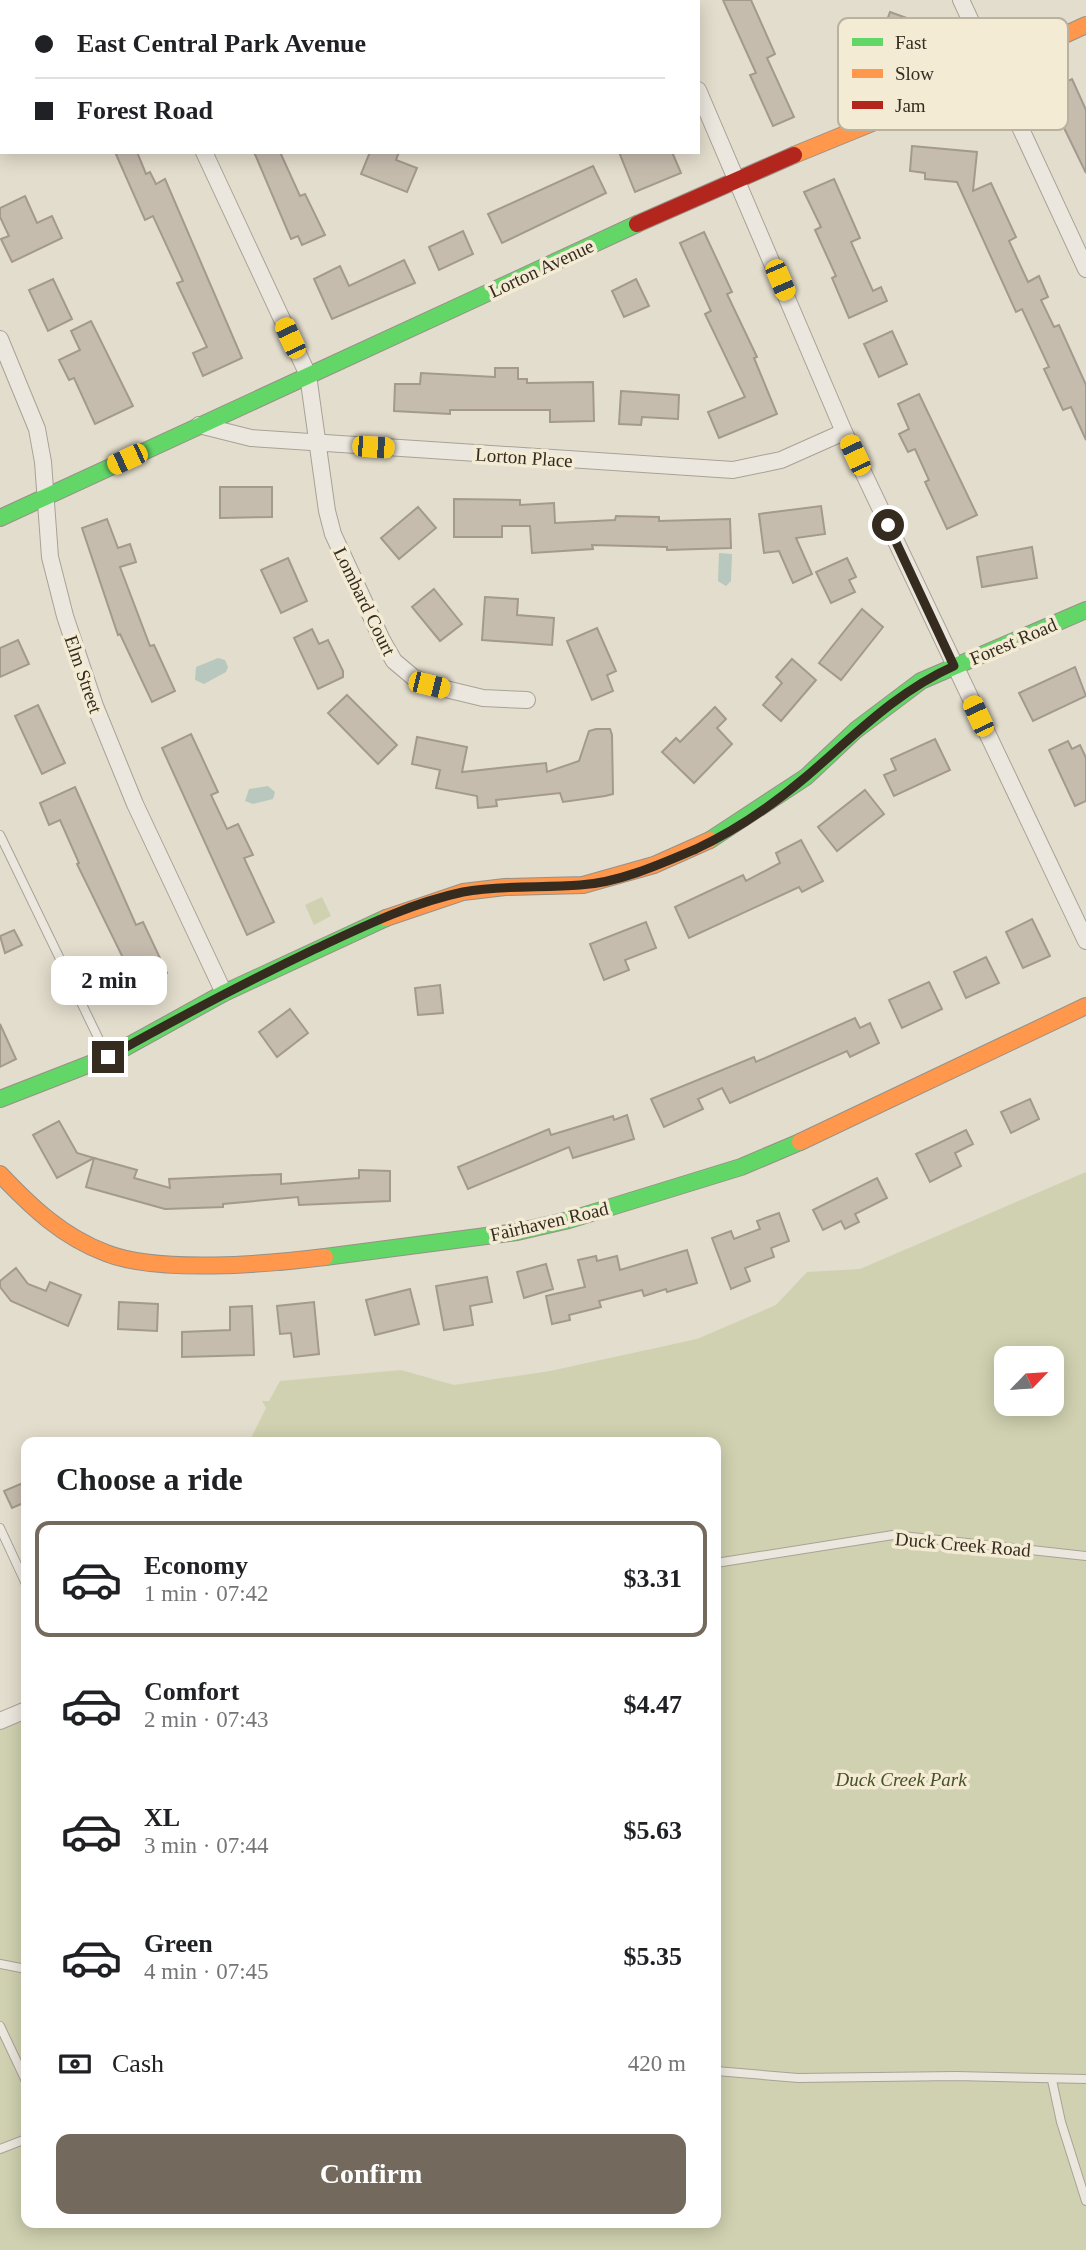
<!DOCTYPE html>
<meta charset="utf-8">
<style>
:root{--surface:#fff;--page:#f6f6f6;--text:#202124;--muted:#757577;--line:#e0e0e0;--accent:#73695c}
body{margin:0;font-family:"Times New Roman",serif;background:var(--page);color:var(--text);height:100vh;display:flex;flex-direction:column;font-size:26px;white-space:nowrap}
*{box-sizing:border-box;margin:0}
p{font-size:23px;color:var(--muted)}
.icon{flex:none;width:38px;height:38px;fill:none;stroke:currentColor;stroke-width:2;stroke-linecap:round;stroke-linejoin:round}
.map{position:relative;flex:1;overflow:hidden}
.drawer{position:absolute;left:21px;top:1437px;width:700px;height:791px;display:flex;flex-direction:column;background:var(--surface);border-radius:14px;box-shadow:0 4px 18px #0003}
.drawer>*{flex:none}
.guide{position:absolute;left:0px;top:0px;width:700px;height:154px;box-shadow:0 4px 18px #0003;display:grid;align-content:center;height:154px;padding:0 35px;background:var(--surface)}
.needle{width:46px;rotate:65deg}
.tools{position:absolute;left:994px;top:1346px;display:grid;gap:14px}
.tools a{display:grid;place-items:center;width:70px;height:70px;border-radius:14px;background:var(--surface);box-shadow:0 4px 18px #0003;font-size:35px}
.end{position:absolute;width:32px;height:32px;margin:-16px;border:9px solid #362b1f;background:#fff;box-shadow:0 0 0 4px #fff}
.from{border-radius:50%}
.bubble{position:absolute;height:49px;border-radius:14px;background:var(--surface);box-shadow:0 4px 18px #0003;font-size:23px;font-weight:700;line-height:49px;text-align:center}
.car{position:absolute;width:21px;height:42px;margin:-21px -10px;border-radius:9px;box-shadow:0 0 5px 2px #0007;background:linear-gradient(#f5c518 24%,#345 0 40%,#f5c518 0 76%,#345 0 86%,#f5c518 0)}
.guide b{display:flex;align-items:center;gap:24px;height:66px;font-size:26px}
.guide b+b{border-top:2px solid var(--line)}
.guide i{width:18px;height:18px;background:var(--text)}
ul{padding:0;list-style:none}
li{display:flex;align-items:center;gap:21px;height:116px;margin:0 14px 10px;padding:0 21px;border:4px solid transparent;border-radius:14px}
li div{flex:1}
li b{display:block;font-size:26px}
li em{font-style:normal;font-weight:700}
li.current{border-color:var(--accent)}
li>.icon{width:63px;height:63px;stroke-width:1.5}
h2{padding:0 35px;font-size:32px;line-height:84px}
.pay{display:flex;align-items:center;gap:18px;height:77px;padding:0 35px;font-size:26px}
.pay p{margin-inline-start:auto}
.cta{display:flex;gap:14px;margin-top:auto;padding:14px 35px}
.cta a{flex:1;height:80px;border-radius:14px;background:var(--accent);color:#fff;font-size:28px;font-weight:700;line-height:80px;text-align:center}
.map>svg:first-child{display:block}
</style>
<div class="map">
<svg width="1086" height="2250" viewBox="0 0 1086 2250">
<rect width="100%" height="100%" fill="#e3ddcd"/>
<!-- green -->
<g fill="#d0d1b0" fill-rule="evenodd">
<polygon points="322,897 331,916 314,925 305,905"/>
<path d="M1086 1172V2250H0V1729L26 1720V2222H716V1442H258L252 1436 266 1408 262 1401H269L280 1381 401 1370 454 1385 550 1371 697 1339 776 1305 807 1272 860 1269ZM1006 1358H1052V1404H1006Z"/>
</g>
<!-- water -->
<g fill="#b8c8be">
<polygon points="719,553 732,554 731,581 726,586 718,581"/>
<polygon points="218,658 225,660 228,667 226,672 204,684 195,680 196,667"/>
<polygon points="268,786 275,792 273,799 253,804 245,801 249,789"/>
</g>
<!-- building -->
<g fill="#c6bcae" stroke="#a3998d" stroke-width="2">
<polygon points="723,0 751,0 775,54 767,58 794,117 773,126 750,75 756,73"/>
<polygon points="890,12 921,23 910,53 879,42"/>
<polygon points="1072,79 1086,110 1086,173 1046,91"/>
<polygon points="912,146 977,152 973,191 991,183 1016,237 1009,241 1028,282 1039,276 1048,297 1041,300 1054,327 1059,325 1086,385 1086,440 1071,407 1063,410 1044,369 1049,367 1022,309 1016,312 957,182 925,179 925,173 910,171"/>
<polygon points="115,152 137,152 146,174 150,172 156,184 165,179 242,358 203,376 193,353 207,347 177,283 183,281 153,216 145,220"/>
<polygon points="254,152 280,152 300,196 305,194 325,235 302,245 298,236 291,239"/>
<polygon points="370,152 399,152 396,160 417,168 407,192 361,174"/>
<polygon points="619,152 672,152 681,173 635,192"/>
<polygon points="593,166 606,193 502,243 488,214"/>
<polygon points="834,179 860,238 851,242 873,291 881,287 887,301 849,318 832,278 836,276 815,230 821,227 804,192"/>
<polygon points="25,196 37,223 52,216 62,238 12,262 1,239 9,236 0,217 0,208"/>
<polygon points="463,231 473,254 439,270 429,247"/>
<polygon points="704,232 732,292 727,294 757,357 754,358 777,414 719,438 708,412 745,397 705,314 711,311 680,243"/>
<polygon points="404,260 415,283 332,319 314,279 340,266 349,286"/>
<polygon points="53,279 72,319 48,331 29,290"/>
<polygon points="636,279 649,306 624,317 612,291"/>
<polygon points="91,321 133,406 95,424 74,378 69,380 59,360 80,350 71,331"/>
<polygon points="892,331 907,364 879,377 864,344"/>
<polygon points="495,368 518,368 518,379 527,379 527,383 593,382 594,421 550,422 550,410 450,410 450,414 394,411 395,384 420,384 421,373 495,377"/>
<polygon points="621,391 679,395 678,419 642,417 641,425 619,424"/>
<polygon points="919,394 977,515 947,529 925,482 929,480 915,449 908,452 899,434 909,429 898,404"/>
<polygon points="220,487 272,487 272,517 220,518"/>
<polygon points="454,499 520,500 520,505 554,503 555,523 615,520 616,516 659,517 659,521 730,519 731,548 667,550 667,547 592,545 593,549 532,553 530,526 502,526 502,537 454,537"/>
<polygon points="821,506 825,534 796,538 812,574 793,583 779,551 764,553 759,514"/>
<polygon points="418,507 436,528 399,559 381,538"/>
<polygon points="107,519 118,548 130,544 136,562 120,567 150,646 154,645 175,691 152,702 120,634 118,635 82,528"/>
<polygon points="1032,547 1037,578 982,587 977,557"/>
<polygon points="288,558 307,601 281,613 261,570"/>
<polygon points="847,558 856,577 849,580 855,592 831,603 816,572"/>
<polygon points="434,589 462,624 440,641 412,607"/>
<polygon points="485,597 518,599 517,615 554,618 552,645 482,640"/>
<polygon points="862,609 883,627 841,680 819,663"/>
<polygon points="597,628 616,671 607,675 613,691 592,700 567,641"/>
<polygon points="312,629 319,644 328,640 343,671 343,677 318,689 294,638"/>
<polygon points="18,640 29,664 0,677 0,648"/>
<polygon points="792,659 816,680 781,721 763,705 782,683 776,677"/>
<polygon points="1075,667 1086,696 1033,721 1019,693"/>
<polygon points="347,695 397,745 378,764 328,713"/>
<polygon points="38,705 65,763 42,774 15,716"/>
<polygon points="715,707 726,719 717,728 732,744 694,783 662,752 676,738 680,742"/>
<polygon points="596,729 610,729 612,735 613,794 605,796 563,802 560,793 496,800 497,806 478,808 477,796 436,788 440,770 412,764 417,737 467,747 462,772 546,763 547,772 579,761 589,731"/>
<polygon points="191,734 218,792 211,795 227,829 238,824 253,855 244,858 274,922 247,935 162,748"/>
<polygon points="935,739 950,770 894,796 884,775 896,770 891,759"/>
<polygon points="1068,741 1072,749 1080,745 1086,758 1086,801 1075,806 1049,750"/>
<polygon points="75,787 136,925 143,922 167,973 122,994 113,975 128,968 77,864 79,863 60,820 49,825 40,803"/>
<polygon points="865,790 884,814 837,851 818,827"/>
<polygon points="801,840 823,881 802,892 799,887 689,938 675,907 743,875 746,881 780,863 776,853"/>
<polygon points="1032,919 1050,956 1023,968 1006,932"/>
<polygon points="646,922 656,948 625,960 629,970 604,980 590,944"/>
<polygon points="14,930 22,945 5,953 0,936"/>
<polygon points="986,957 999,983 966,998 954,972"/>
<polygon points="929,982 942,1009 902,1028 889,1000"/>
<polygon points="440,985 443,1013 418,1015 415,988"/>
<polygon points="290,1009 308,1033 277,1057 259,1032"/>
<polygon points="855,1018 860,1028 870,1023 879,1043 850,1057 847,1051 730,1103 722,1088 698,1099 703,1109 664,1127 651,1099 754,1057 756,1062"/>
<polygon points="0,1024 16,1059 0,1067"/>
<polygon points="1030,1099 1039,1119 1011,1133 1001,1112"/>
<polygon points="627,1115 634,1139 573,1158 569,1147 468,1189 458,1167 549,1129 551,1135 613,1116 614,1120"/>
<polygon points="59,1121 77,1153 94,1158 57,1178 33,1135"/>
<polygon points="966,1130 973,1144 955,1153 961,1166 930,1182 916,1154"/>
<polygon points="94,1158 137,1170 134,1178 170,1188 169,1179 281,1174 281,1184 359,1178 359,1170 390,1171 390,1201 299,1205 298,1197 223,1204 223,1207 165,1209 86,1187"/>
<polygon points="877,1178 887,1198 855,1214 859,1222 845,1229 841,1221 823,1230 813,1210"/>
<polygon points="779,1213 789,1241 771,1248 774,1257 745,1268 750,1281 731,1289 712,1238 731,1231 734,1239 760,1229 757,1221"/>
<polygon points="687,1250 697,1283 667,1292 666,1289 644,1296 642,1290 599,1301 601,1307 569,1315 570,1320 552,1324 546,1296 585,1287 578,1260 596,1256 597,1261 617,1256 620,1270"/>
<polygon points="546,1264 553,1289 524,1298 517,1272"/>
<polygon points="16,1268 28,1284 46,1291 50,1282 81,1295 68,1326 11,1301 0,1287 0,1281"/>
<polygon points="487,1277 492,1302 470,1306 473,1325 444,1330 436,1286"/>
<polygon points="410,1289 419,1324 375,1335 366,1300"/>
<polygon points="119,1302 158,1304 157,1331 118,1329"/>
<polygon points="314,1302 319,1354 294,1357 291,1333 280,1334 277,1306"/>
<polygon points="252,1306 254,1355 182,1357 182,1332 230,1330 230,1307"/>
<polygon points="23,1483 26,1502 12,1508 4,1491"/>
</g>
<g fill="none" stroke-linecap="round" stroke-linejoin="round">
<!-- lane casing -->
<g stroke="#a8a296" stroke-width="10">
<g id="lane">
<polyline points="0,835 107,1056"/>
<polyline points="0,1528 26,1584"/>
<polyline points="716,1563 893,1535 1086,1556"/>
<polyline points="0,1964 26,1969"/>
<polyline points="0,2026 26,2081"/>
<polyline points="716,2071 798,2078 956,2076 1086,2079"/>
<polyline points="1052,2080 1061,2122 1086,2201"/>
<polyline points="0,2149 26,2139"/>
</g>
</g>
<!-- street casing -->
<g stroke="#a8a296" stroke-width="18">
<g id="street">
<polyline points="133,0 134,2"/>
<polyline points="391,0 391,2"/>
<polyline points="658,0 658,2"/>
<polyline points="961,0 1086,269"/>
<polyline points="698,90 844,432 1086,941"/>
<polyline points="204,152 308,375 327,511 333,534 382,640 394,661 413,677 429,685 483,698 527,700"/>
<polyline points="0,339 37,429 43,462 50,557 65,616 95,706 135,804 224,993"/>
<polyline points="199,425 251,438 733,470 781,460 844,432"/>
<polyline points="0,1721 26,1710"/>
</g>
</g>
<!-- fast casing -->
<g stroke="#979186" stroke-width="18">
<g id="fast">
<polyline points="0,518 637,224"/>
<polyline points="710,840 806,777 856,730 921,681 1086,610"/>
<polyline points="0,1099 108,1057 224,993 386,918"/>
<polyline points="325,1257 517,1232 569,1220 741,1167 800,1142"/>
</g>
</g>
<!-- slow casing -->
<g stroke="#979186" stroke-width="18">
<g id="slow">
<polyline points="794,155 882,119 1086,25"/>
<polyline points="386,918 463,892 505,887 583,885 654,865 710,840"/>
<polyline points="800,1142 1086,1006"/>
<path d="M0 1174C31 1207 63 1237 106 1253 159 1274 268 1264 325 1257"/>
</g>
</g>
<!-- jam casing -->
<g stroke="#979186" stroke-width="18">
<polyline id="jam" points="637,224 794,155"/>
</g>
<!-- lane -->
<use href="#lane" stroke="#ebe7de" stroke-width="8"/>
<!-- street -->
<use href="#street" stroke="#ebe7de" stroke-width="16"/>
<!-- fast -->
<use href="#fast" stroke="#63d668" stroke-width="16"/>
<!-- slow -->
<use href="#slow" stroke="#ff974d" stroke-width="16"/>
<!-- jam -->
<use href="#jam" stroke="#b3261e" stroke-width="16"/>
</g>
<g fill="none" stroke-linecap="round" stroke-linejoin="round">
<!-- route -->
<path stroke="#362b1f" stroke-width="9" d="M108 1057C176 1019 244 983 315 949 362 927 411 903 463 892 502 885 541 888 580 885 618 883 661 864 696 849 735 831 774 804 807 776 855 735 896 692 954 666L888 525"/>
</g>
<g text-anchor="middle" stroke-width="7" stroke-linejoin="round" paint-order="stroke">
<!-- street labels -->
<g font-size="19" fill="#362b1f" stroke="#f3ebd4">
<text transform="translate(541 268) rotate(-25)" y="7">Lorton Avenue</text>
<text transform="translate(524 457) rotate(4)" y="7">Lorton Place</text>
<text transform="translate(365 601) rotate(64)" y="7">Lombard Court</text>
<text transform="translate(1013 641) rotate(-23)" y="7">Forest Road</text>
<text transform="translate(84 674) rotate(71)" y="7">Elm Street</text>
<text transform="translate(549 1221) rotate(-13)" y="7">Fairhaven Road</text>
<text transform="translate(963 1544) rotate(5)" y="7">Duck Creek Road</text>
</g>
<!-- park labels -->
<g font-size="19" font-style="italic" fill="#455127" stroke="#f3ebd4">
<text x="901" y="1786">Duck Creek Park</text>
</g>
</g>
<!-- legend -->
<rect x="838" y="18" width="230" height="112" rx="10" fill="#f3ebd4" stroke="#bab19e" stroke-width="2"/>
<rect x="852" y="38" width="31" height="8" fill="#63d668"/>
<rect x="852" y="69" width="31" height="9" fill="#ff974d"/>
<rect x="852" y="101" width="31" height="8" fill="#b3261e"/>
<g font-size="19" fill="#362b1f">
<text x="895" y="49">Fast</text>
<text x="895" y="80">Slow</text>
<text x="895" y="112">Jam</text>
</g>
</svg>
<div class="tools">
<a><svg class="needle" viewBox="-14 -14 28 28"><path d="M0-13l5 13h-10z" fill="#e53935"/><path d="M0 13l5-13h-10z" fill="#757577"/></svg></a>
</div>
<i class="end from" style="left:888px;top:525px"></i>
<i class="end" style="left:108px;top:1057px"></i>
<div class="bubble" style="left:51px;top:956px;width:116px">2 min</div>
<i class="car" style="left:780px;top:280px;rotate:157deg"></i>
<i class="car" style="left:290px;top:338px;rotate:335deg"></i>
<i class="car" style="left:373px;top:447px;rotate:94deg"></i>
<i class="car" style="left:855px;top:455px;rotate:335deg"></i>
<i class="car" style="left:127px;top:459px;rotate:245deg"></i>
<i class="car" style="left:429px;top:685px;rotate:104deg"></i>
<i class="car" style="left:978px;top:716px;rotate:335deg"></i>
<div class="guide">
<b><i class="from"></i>East Central Park Avenue</b>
<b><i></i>Forest Road</b>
</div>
<section class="drawer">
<h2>Choose a ride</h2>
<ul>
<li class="current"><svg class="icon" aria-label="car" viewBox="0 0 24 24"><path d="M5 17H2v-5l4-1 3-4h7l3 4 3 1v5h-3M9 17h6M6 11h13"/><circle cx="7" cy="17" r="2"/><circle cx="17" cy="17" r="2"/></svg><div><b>Economy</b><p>1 min · 07:42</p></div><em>$3.31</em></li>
<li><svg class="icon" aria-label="car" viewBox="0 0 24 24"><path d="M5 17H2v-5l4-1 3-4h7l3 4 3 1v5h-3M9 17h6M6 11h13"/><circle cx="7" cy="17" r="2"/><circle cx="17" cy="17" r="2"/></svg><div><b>Comfort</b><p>2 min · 07:43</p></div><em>$4.47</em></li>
<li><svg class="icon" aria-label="car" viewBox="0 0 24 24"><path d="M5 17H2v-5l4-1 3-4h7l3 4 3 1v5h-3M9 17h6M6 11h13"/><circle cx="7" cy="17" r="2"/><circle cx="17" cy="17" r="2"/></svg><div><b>XL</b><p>3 min · 07:44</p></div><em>$5.63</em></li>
<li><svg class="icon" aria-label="car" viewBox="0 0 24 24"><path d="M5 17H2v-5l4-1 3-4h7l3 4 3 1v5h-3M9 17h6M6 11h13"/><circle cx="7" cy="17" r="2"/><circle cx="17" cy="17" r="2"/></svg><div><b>Green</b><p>4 min · 07:45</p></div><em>$5.35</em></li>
</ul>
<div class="pay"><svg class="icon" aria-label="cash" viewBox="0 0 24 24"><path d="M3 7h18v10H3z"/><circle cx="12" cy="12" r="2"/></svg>Cash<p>420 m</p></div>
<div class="cta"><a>Confirm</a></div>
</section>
</div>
